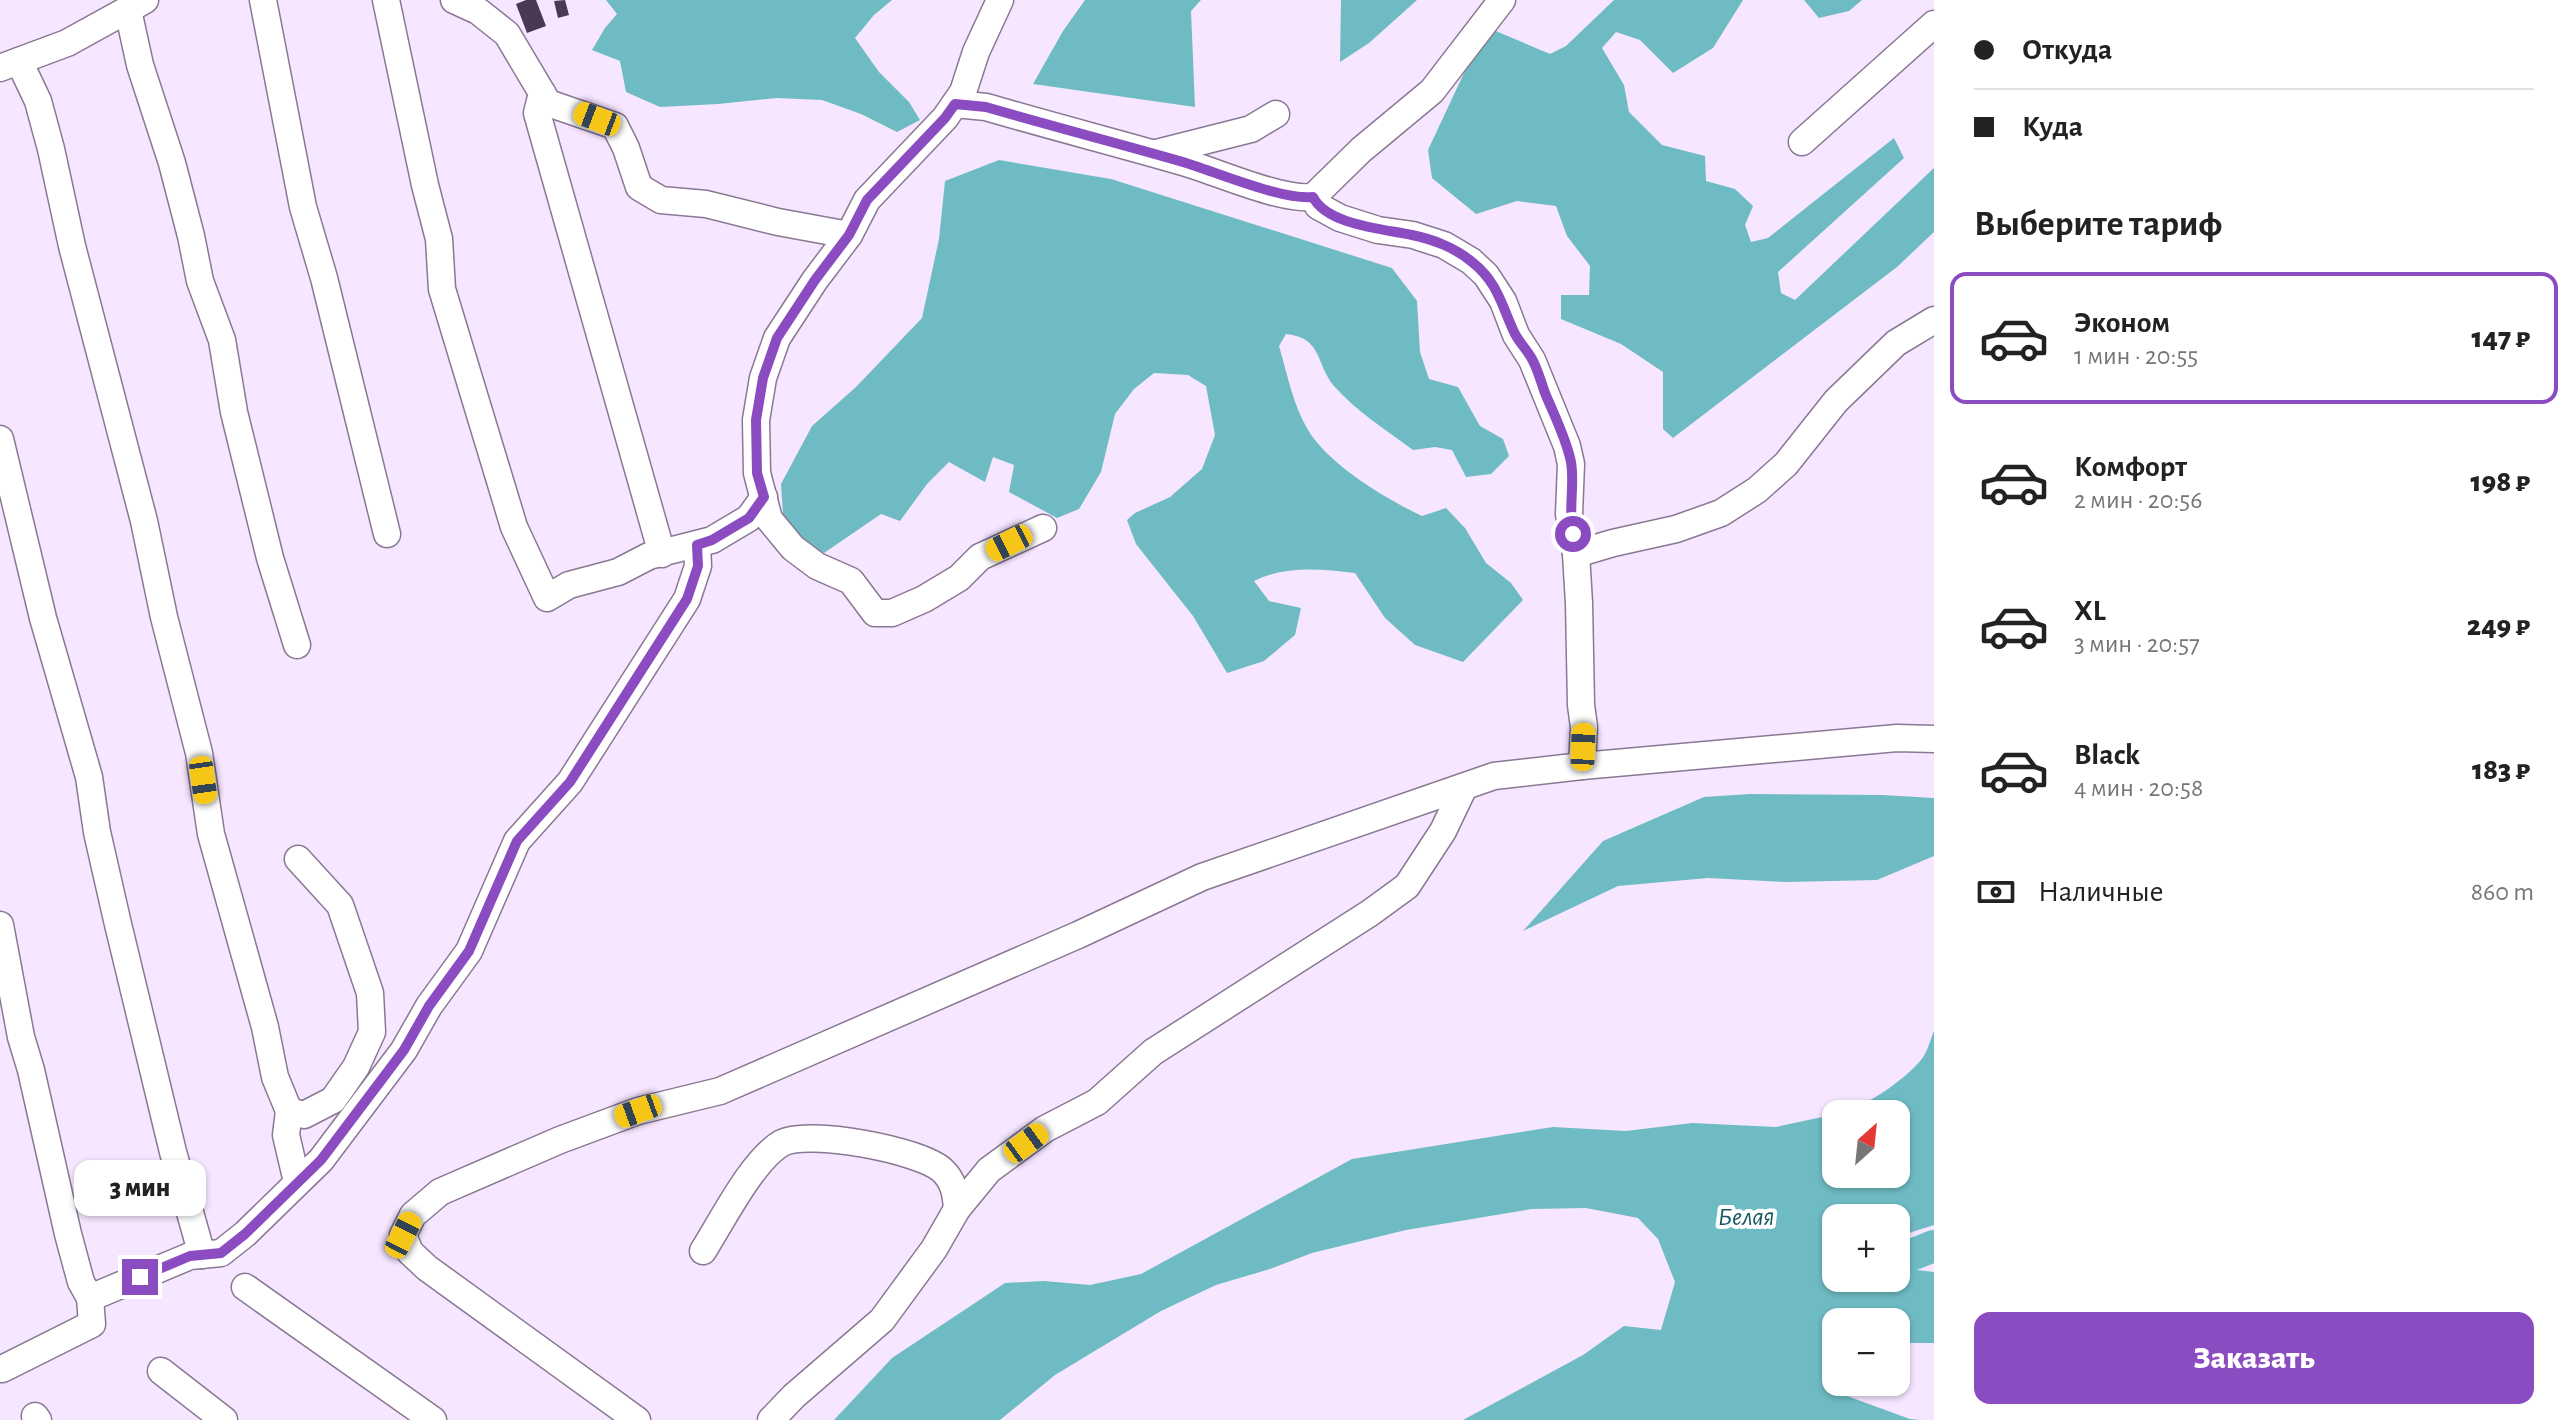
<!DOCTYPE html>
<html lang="ru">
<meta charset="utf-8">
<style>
:root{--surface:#fff;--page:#f2f2f2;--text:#222;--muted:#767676;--line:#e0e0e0;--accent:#8c4cc1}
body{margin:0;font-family:"Alegreya Sans",sans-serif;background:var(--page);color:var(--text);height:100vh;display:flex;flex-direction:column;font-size:30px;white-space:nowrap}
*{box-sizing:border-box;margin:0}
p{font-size:26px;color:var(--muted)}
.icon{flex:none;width:44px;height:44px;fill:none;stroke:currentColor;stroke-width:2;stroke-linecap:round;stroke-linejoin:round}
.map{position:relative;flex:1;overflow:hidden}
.panel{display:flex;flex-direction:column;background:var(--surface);width:640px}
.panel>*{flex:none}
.top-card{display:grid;align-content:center;height:176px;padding:0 40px;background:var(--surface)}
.needle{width:52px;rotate:27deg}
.controls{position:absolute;left:1822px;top:1100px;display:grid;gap:16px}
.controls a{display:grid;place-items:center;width:88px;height:88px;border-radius:16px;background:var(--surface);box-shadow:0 2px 6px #0004;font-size:40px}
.end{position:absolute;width:36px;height:36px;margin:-18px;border:10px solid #8c4cc1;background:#fff;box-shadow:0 0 0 4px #fff}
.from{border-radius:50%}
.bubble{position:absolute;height:56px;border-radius:16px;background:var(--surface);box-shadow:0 2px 6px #0004;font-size:26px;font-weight:800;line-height:56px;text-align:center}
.car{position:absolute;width:24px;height:48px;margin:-24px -12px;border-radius:10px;box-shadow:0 0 6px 2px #0007;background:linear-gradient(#f5c518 24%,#345 0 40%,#f5c518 0 76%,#345 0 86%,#f5c518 0)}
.top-card b{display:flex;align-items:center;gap:28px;height:76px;font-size:30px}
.top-card b+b{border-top:2px solid var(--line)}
.top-card i{width:20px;height:20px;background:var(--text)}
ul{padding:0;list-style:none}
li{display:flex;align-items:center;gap:24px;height:132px;margin:0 16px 12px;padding:0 24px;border:4px solid transparent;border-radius:16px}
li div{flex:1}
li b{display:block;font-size:30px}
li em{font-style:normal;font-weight:800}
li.active{border-color:var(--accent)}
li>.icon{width:72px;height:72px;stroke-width:1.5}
h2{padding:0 40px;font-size:36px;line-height:96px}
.pay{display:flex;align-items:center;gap:20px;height:88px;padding:0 40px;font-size:30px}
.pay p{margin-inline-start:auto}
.cta{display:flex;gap:16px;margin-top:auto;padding:16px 40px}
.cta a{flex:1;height:92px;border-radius:16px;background:var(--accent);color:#fff;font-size:32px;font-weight:800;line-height:92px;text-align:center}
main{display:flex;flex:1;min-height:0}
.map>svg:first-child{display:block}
</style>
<main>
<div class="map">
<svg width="1934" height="1420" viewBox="0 0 1934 1420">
<rect width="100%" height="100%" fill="#f6e6ff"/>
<!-- water -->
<g fill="#6fbbc4">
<polygon points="606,0 892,0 874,15 855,38 879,72 909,102 920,120 897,132 861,114 822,100 777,98 718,104 660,107 626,92 620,61 592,50 605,28 617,14"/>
<polygon points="1085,0 1201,0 1191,11 1195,107 1033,84 1063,31"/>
<polygon points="1341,0 1417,0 1369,43 1340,62"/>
<polygon points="1614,0 1743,0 1713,48 1673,73 1640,40 1616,32 1602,48 1624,85 1629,112 1662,145 1705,156 1706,181 1735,189 1753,206 1745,225 1751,242 1768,238 1894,138 1904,158 1778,272 1781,293 1795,300 1934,168 1934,232 1897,267 1673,438 1663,429 1663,372 1621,344 1561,319 1561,295 1589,295 1590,266 1567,236 1556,206 1517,201 1476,214 1432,178 1428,150 1471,58 1491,29 1550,54 1566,46"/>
<polygon points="1804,0 1862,0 1849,11 1819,18"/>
<path d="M999 160 1111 179 1392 268 1417 301 1420 352 1429 379 1458 387 1480 426 1503 439 1509 456 1491 474 1466 477 1452 450 1435 447 1413 450C1386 430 1356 411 1334 386 1315 363 1323 338 1286 334L1279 346C1287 373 1293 405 1308 430 1330 466 1385 498 1422 516L1446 508 1465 528 1486 563 1511 583 1523 600 1463 662 1415 645 1385 618 1355 573C1321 569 1285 565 1254 581L1269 601 1301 608 1295 635 1264 661 1227 673 1193 616 1136 544 1127 520 1135 513 1170 497 1202 469 1215 435 1206 386 1188 375 1154 373 1134 389 1115 414 1101 472 1079 509 1057 518 1009 492 1014 465 993 457 985 482 949 462 927 484 900 521 881 514 824 553 807 544 788 528 783 514 781 484 812 426 856 387 922 318 939 239 945 181Z"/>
<polygon points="1750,794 1882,795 1934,798 1934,856 1877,880 1786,882 1708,878 1618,886 1523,931 1603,841 1704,797"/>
<path d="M1934 1031V1225L1912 1232 1896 1241V1218H1836V1278H1896V1260L1900 1268 1934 1272V1343H1896V1322H1836V1364L1825 1375 1824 1383 1836 1392 1910 1419 1921 1420H1463L1583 1355 1624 1326 1661 1330 1675 1282 1658 1239 1638 1218 1586 1208 1532 1209 1406 1230 1312 1253 1270 1269 1216 1285 1161 1311 1055 1375 1000 1420H834L892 1358 1005 1283 1044 1281 1090 1285 1141 1274 1352 1159 1553 1127 1626 1131 1692 1123 1776 1127 1836 1114V1174H1896V1114H1836C1864 1108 1902 1082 1921 1060 1927 1053 1930 1041 1934 1031Z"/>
</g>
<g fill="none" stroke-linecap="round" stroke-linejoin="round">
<!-- river -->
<polyline stroke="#6fbbc4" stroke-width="32" points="1896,1261 1934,1246"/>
</g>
<!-- building -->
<g fill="#493952">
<polygon points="526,0 536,0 546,26 527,33 516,4"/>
<polygon points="565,0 569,15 558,18 554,1"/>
</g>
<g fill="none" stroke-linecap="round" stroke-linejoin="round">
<!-- minor casing -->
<g stroke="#8a7893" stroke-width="29">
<g id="minor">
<polyline points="263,0 303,207 324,278 387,534"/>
<polyline points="386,0 425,185 439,239 442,289 514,527 547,598 569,585 618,572 649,556 712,540 749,518 764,497"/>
<polyline points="454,0 478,11 507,34 548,103 615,126 626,148 639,187 661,200 706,204 778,222 849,235 867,200 945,118 963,92 976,52 1000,0"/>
<polyline points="128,10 140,65 172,163 191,236 200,281 222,340 234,412 270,558 297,645"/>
<polyline points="19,61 38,101 51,149 72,246 144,521 164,617 199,753 211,834 265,1027 275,1077 289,1111 304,1115 333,1100 356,1067 372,1032 370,993 340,905 298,859"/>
<polyline points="0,68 67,43 145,0"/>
<polyline points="542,93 537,113 662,554"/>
<path d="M955 104 986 107C1051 126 1117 143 1183 162 1215 171 1281 201 1313 197L1361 150 1432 91 1502 0"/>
<polyline points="1802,142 1934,24"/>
<polyline points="1156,153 1251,129 1276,114"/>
<polyline points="1313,197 1318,206 1340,218 1378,230 1413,235 1444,245 1471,261 1486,275 1503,301 1516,335 1532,360 1567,446 1571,464 1569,514 1576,554 1579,603 1581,705 1584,727 1582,766"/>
<polyline points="849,235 815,280 777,338 763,378 756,420 757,473 769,519 793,548 817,566 851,581 875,613 892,613 924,599 959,578 980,557 1043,528"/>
<polyline points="0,439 43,618 89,777 97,832 117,920 173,1152 202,1255"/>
<polyline points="1576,554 1613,543 1676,529 1721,513 1757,490 1786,464 1836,401 1896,343 1934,320"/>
<polyline points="0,925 21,1037 31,1070 68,1234 81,1282 90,1298"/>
<polyline points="289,1111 286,1135 297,1182"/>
<path d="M703 1251C722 1221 753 1159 782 1143 808 1129 920 1150 942 1170 954 1181 956 1194 957 1209"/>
<polyline points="245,1287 433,1420"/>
<polyline points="2,1369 92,1324 90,1298 190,1256 221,1253 245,1234 321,1160 404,1050 429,1006 469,951 517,841 570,782 687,599 698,566 697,545"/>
<polyline points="161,1371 224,1420"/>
<polyline points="35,1416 38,1420"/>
<polyline points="637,1420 427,1268 410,1252 403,1235 413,1215 440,1192 560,1140 638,1111 720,1091 1078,935 1202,877 1494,776 1582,766 1897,738 1934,739"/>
<polyline points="771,1420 794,1396 882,1320 934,1249 957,1209 989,1170 1045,1129 1097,1102 1153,1052 1370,913 1407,886 1443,831 1464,787"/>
</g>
</g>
<!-- minor -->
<use href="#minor" stroke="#fff" stroke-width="26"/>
</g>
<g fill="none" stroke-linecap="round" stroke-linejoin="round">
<!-- route -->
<path stroke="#8c4cc1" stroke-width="10" d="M140 1277 190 1256 221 1253 245 1234 321 1160 404 1050 429 1006 469 951 517 841 570 782 687 599 698 566 697 545 712 540 749 518 764 497 757 473 756 420 763 378 777 338 815 280 849 235 867 200 945 118 955 104 986 107C1051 126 1117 143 1183 162 1216 172 1281 200 1313 197 1327 225 1384 229 1412 235 1432 239 1456 248 1472 262 1498 282 1502 307 1515 334 1520 343 1527 350 1532 359 1538 370 1541 382 1545 393 1554 415 1566 438 1571 462 1575 485 1568 509 1573 534"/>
</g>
<g text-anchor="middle" stroke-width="8" stroke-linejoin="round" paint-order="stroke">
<!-- water labels -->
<g font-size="26" font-style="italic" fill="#175860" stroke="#fff">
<text x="1746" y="1225">Белая</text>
</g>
</g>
</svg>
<div class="controls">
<a><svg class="needle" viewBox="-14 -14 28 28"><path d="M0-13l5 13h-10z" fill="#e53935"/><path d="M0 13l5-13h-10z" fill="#767676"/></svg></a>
<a>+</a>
<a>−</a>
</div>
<i class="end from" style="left:1573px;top:534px"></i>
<i class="end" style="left:140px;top:1277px"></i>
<div class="bubble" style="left:74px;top:1160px;width:132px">3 мин</div>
<i class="car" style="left:597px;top:119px;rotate:291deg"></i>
<i class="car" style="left:1009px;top:543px;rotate:243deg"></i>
<i class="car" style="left:1583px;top:747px;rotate:2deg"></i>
<i class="car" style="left:203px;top:780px;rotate:172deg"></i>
<i class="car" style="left:638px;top:1111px;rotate:250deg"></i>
<i class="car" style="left:1026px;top:1143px;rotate:54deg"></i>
<i class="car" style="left:403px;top:1235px;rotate:27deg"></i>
</div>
<section class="panel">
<div class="top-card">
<b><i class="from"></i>Откуда</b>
<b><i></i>Куда</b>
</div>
<h2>Выберите тариф</h2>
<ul>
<li class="active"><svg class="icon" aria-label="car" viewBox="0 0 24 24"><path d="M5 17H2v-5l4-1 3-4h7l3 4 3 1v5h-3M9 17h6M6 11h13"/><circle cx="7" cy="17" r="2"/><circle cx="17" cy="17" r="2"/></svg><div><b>Эконом</b><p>1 мин · 20:55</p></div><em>147 ₽</em></li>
<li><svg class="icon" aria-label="car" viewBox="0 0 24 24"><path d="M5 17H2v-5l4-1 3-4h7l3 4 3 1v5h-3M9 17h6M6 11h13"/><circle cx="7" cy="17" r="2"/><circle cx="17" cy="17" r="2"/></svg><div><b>Комфорт</b><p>2 мин · 20:56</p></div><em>198 ₽</em></li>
<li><svg class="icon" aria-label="car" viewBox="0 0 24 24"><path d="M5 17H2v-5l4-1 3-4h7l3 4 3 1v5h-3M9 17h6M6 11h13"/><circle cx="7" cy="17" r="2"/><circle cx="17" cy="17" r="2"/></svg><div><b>XL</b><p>3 мин · 20:57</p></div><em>249 ₽</em></li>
<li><svg class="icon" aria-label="car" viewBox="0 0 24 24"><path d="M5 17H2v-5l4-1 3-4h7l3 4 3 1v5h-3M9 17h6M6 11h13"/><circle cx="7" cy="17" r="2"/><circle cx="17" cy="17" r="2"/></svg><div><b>Black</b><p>4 мин · 20:58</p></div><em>183 ₽</em></li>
</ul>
<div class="pay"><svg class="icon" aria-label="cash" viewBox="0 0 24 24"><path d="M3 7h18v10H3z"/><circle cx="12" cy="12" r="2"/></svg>Наличные<p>860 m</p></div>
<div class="cta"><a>Заказать</a></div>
</section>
</main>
